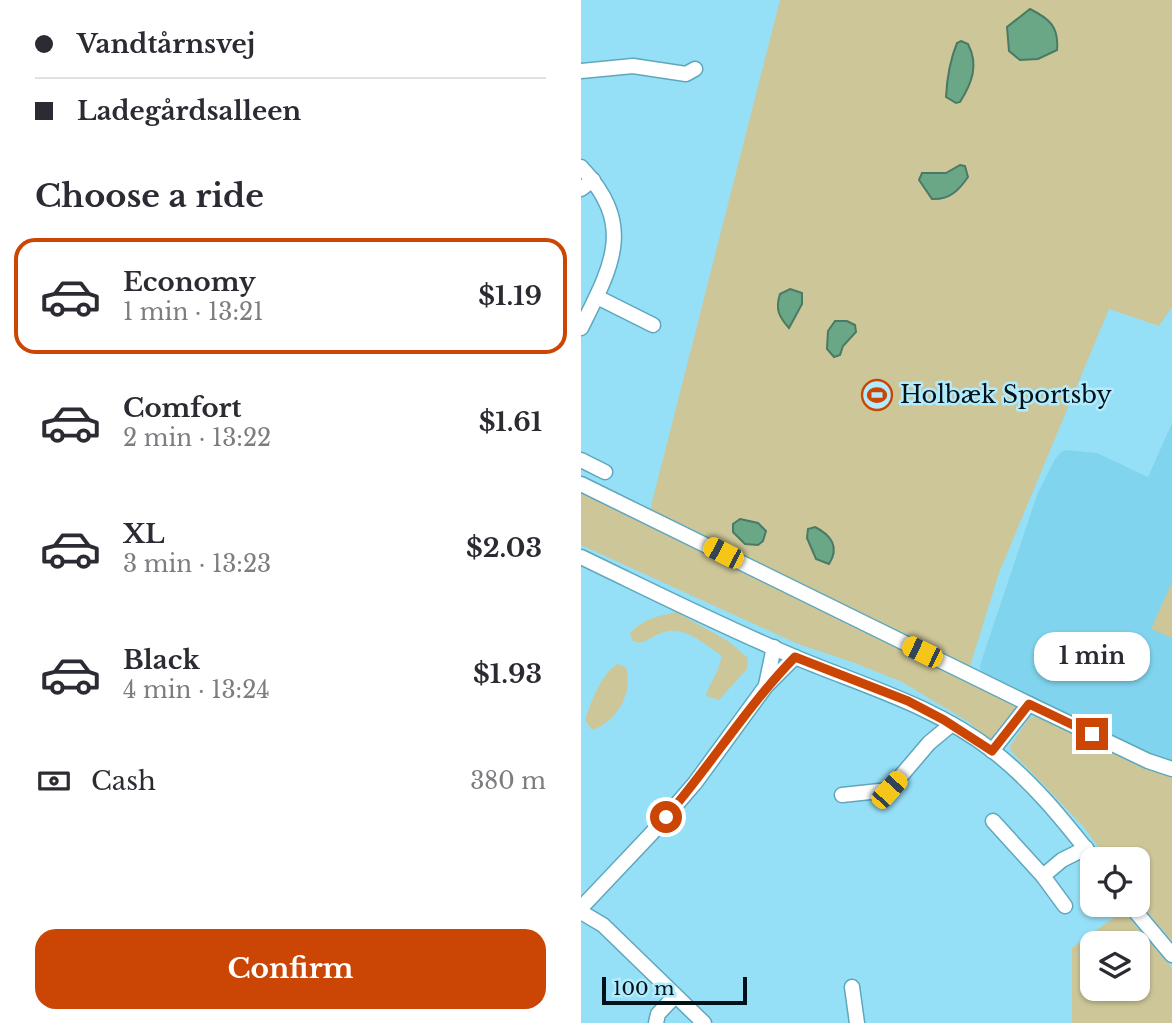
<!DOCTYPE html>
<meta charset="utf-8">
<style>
:root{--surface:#fff;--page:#f7f7f7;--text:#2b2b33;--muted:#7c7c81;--line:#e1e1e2;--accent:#cb4504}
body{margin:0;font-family:"Libre Baskerville",serif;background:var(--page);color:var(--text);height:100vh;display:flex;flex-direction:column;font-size:26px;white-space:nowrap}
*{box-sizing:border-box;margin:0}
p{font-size:23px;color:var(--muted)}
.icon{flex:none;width:38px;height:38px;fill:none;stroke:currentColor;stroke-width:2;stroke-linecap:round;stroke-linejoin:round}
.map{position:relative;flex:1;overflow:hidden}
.side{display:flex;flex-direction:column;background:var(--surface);width:581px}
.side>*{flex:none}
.hud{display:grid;align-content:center;height:154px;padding:0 35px;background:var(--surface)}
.controls{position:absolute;left:499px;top:847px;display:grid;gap:14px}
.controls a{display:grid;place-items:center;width:70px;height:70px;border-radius:14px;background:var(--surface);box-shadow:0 2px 5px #0004;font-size:35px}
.scale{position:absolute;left:21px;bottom:18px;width:145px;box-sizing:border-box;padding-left:7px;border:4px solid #001117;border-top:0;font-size:19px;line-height:24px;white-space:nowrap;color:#001117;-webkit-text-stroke:5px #b1ebfd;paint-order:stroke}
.end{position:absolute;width:32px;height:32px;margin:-16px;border:9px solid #cb4504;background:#fff;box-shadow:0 0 0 4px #fff}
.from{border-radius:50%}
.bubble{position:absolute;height:49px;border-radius:21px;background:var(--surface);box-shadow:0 2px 5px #0004;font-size:23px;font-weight:700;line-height:49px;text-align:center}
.car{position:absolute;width:21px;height:42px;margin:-21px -10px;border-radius:9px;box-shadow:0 0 5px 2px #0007;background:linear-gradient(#f5c518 24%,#345 0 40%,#f5c518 0 76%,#345 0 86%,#f5c518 0)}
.hud b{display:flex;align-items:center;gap:24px;height:66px;font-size:26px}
.hud b+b{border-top:2px solid var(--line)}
.hud i{width:18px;height:18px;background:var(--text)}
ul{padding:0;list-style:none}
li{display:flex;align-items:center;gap:21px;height:116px;margin:0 14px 10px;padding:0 21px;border:4px solid transparent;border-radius:21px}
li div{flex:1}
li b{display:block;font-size:26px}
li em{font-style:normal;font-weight:700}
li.active{border-color:var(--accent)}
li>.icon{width:63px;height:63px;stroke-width:1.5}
h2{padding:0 35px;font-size:32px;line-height:84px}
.pay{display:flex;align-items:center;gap:18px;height:77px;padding:0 35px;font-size:26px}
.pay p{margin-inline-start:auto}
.cta{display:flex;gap:14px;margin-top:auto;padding:14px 35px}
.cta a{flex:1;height:80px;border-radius:21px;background:var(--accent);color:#fff;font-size:28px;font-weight:700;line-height:80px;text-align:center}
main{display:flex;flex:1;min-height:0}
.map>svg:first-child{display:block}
</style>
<main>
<section class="side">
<div class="hud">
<b><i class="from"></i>Vandtårnsvej</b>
<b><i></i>Ladegårdsalleen</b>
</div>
<h2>Choose a ride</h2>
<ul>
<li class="active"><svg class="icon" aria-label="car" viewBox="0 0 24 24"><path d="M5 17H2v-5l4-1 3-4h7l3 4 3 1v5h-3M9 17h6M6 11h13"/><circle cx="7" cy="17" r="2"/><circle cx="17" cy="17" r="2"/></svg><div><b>Economy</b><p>1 min · 13:21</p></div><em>$1.19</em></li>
<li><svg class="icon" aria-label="car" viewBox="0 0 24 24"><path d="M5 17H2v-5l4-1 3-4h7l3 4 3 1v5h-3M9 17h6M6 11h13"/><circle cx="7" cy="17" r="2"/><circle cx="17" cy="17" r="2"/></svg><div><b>Comfort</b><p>2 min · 13:22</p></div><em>$1.61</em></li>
<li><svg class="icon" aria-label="car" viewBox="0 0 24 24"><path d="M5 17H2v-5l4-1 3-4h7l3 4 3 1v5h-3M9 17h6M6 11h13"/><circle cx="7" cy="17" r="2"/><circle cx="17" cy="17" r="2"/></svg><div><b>XL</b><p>3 min · 13:23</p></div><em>$2.03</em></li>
<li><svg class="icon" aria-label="car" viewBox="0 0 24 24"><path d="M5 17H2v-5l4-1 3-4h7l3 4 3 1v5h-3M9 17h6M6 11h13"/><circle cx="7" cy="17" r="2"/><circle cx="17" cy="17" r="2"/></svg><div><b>Black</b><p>4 min · 13:24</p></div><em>$1.93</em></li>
</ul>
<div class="pay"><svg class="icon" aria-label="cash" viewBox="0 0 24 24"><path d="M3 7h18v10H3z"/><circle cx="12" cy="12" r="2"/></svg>Cash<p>380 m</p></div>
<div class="cta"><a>Confirm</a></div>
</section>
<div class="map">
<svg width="591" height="1023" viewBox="0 0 591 1023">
<rect width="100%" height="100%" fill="#96e0f7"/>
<!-- built -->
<polygon fill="#80d4ee" points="591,423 591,765 400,673 399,665 456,495 474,459 480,452 485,450 516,453 567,477"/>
<!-- green -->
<g fill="#cdc698" fill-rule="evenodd">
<polygon points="199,0 591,0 591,307 578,326 528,309 418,573 389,666 69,510"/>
<polygon points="0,490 440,704 413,738 407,738 386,721 321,682 271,662 217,644 0,545"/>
<polygon points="591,582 591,638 570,629"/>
<path d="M95 612 147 641 167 658 166 669 138 700 125 696C128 683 141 668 140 655 123 644 104 626 83 632 73 635 67 642 57 643L51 640 49 633C62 619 77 616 95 612Z"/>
<path d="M36 664 45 667C53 692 36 722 11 730L4 720C11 700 19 676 36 664Z"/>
<polygon points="455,716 591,772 591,941 557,902 556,859 526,859 502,826 430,751 429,746 448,718"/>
<path d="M542 911 591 968V1023H491V948ZM511 943H556V989H511Z"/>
</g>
<!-- water -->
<g fill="#6aa786" stroke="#4a7a65" stroke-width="2">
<path d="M449 9C469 19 478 27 476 50L457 59 439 60 428 51 426 27Z"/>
<path d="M380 41 387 44C398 65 391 83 379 102L375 103 365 97C366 78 369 60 376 43Z"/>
<path d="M379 165 384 166 387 177C378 190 369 200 351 199L338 180 341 173H365Z"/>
<path d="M209 289 221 293V304L208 328C198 317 194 309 199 294Z"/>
<polygon points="254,321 266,321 274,325 275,332 262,346 259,355 253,357 246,349 247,331"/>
<polygon points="159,519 177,523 185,531 182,541 177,545 164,544 152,532 152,524"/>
<path d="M234 527C250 535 259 547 248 564L235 559 226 538 227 529Z"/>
</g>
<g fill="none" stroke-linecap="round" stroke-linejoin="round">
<!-- minor casing -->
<g stroke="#5ea7bd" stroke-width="17">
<g id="minor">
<polyline points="0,71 52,66 105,74 114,69"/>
<path d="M0 167C55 225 31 266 0 328"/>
<polyline points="0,189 12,180"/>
<polyline points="16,297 72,325"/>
<polyline points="0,460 24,472"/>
<polyline points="0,484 448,704 567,761 591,769"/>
<path d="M0 557C73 592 146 629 221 660 287 687 355 707 412 751 452 782 482 820 513 859"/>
<polyline points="185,685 193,647"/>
<polyline points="411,751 448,704"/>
<polyline points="261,795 308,790 348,743 371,724"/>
<polyline points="412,821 462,876 484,906"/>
<polyline points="462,876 481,860 505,848"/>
<polyline points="549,905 591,955"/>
<polyline points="0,908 70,834 114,783 185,686 214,657"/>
<polyline points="0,912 22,925 123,1023"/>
<polyline points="271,987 276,1023"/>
<polyline points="75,1023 77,1014 94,996"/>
</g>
</g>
<!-- minor -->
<use href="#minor" stroke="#fff" stroke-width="14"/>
</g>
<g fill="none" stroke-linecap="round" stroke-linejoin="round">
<!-- route -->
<path stroke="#cb4504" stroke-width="9" d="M85 817C130 765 166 706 214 657L327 701 363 720 411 751 448 704 511 734"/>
</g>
<!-- icons -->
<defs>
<g id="stadium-ring" transform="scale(1.575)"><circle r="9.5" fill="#b1ebfd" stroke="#cb4504" stroke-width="1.5"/><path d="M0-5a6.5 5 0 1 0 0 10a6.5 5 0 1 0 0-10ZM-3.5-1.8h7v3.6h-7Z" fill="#cb4504"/></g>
</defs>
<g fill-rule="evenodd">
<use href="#stadium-ring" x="296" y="395"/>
</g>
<g text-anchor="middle" stroke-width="5" stroke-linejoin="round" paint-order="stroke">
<!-- poi labels -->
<g font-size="24" fill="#001117" stroke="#b1ebfd" text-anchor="start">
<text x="319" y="403">Holbæk Sportsby</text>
</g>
</g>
</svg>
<div class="controls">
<a><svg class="icon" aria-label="locate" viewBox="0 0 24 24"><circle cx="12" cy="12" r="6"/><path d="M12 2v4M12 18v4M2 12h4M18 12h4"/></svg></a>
<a><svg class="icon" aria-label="layers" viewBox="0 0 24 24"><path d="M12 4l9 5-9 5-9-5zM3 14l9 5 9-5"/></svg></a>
</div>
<div class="scale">100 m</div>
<i class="end from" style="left:85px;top:817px"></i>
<i class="end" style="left:511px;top:734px"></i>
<div class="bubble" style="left:453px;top:632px;width:116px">1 min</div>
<i class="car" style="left:142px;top:553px;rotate:297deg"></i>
<i class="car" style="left:341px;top:652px;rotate:296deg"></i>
<i class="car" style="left:308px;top:790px;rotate:42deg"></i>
</div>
</main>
